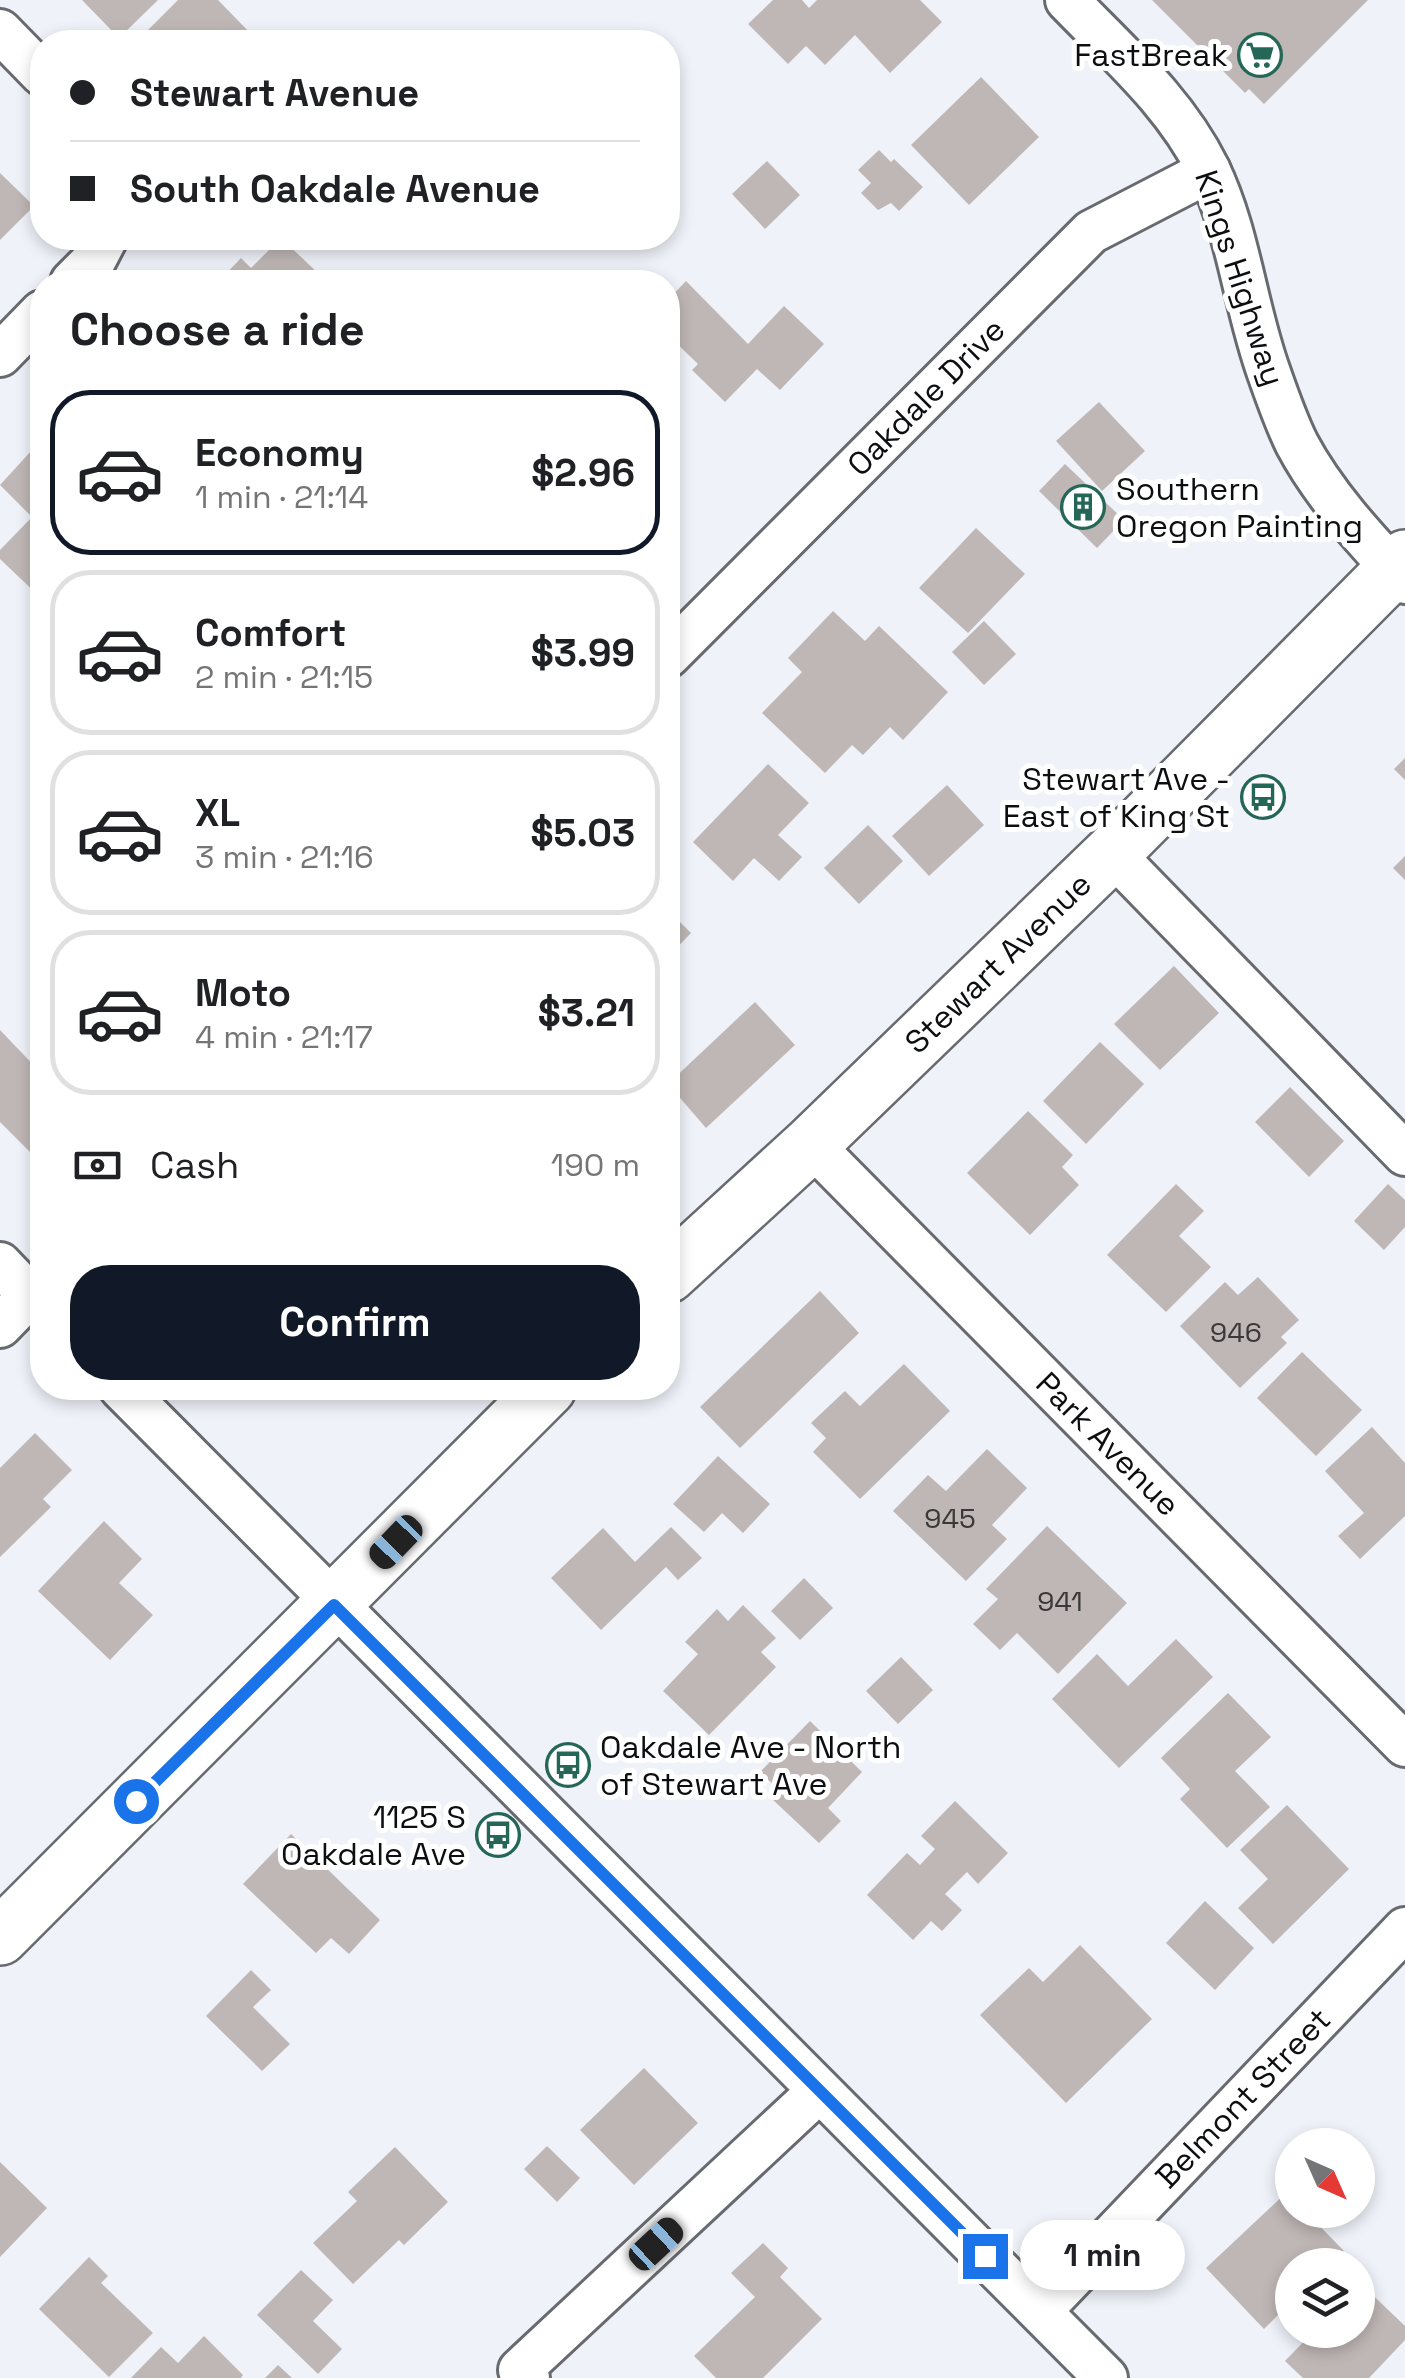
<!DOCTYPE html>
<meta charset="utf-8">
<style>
:root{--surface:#fff;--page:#f2f2f2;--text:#202124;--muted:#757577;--line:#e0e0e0;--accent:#111827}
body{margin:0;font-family:"Space Grotesk",sans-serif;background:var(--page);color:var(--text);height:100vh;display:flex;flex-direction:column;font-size:38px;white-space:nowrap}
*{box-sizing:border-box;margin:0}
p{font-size:32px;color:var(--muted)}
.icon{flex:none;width:55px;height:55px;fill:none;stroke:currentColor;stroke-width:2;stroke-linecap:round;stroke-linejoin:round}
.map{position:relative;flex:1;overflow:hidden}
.side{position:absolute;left:30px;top:270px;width:650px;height:1130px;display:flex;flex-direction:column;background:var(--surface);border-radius:40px;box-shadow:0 5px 15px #0003}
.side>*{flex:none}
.banner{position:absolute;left:30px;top:30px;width:650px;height:220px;border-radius:40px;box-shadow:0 5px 15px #0003;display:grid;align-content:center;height:220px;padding:0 40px;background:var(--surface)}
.needle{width:65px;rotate:135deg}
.fabs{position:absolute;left:1275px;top:2128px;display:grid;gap:20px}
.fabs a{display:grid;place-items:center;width:100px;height:100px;border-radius:50%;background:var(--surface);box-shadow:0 5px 15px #0003;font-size:50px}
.end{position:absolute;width:45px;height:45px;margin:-22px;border:12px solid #1a73e8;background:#fff;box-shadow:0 0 0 5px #fff}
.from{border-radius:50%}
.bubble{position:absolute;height:70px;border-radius:35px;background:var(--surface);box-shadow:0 5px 15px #0003;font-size:32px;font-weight:600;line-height:70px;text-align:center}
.car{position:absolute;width:30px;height:60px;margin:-30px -15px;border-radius:12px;box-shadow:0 0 8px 2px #0007;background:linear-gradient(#222 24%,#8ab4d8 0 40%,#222 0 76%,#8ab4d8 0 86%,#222 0)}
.banner b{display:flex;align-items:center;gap:35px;height:95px;font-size:38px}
.banner b+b{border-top:2px solid var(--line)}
.banner i{width:25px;height:25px;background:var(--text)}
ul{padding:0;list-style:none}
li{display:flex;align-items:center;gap:30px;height:165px;margin:0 20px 15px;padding:0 20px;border:5px solid var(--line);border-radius:40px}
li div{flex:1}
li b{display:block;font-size:38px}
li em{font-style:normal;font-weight:600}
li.on{border-color:var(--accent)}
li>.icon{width:90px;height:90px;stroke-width:1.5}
h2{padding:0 40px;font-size:45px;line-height:120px}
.pay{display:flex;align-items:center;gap:25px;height:110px;padding:0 40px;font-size:38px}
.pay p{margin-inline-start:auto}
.primary-button{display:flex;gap:20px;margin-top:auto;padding:20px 40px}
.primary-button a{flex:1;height:115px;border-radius:40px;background:var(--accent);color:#fff;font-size:40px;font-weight:600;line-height:115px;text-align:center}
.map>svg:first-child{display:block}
</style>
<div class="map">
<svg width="1405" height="2378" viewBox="0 0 1405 2378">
<rect width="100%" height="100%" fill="#eff2f9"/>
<!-- building -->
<g fill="#bfb7b5">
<polygon points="82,0 158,0 119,38"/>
<polygon points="178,0 218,0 259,42 156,42 146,32"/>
<polygon points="773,0 802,0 809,8 817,0 920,0 942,22 890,73 855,35 825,65 806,46 788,64 748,24"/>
<polygon points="1152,0 1368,0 1264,104 1249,89 1245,93"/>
<polygon points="632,32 642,42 620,42"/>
<polygon points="981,77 1039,137 969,205 911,145"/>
<polygon points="879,150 891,162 894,159 923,187 899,211 891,203 878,210 861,193 871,183 858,170"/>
<polygon points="767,161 800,195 765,229 732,194"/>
<polygon points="0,173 34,206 0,240"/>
<polygon points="281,238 319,274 311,282 218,282 241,258 251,268"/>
<polygon points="686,281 748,344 784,306 824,344 780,390 757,369 725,402 692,370 698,364 668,335 668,300"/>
<polygon points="1099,402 1145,451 1102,491 1056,441"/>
<polygon points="32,450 42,460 42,599 0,559 0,550 32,517 0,485"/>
<polygon points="1065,464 1124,520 1097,548 1039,491"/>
<polygon points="976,528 1025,574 968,633 919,588"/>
<polygon points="833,611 865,641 879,626 948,692 903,740 890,727 863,755 852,745 825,773 762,713 802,672 788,658"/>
<polygon points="984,621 1016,654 984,685 952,652"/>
<polygon points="1405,758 1405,780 1394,769"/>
<polygon points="768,764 809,803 778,835 802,857 779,881 754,858 733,881 693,842"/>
<polygon points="947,785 984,825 929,876 892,836"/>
<polygon points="868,825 903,861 859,904 824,868"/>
<polygon points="1405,856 1405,880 1393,868"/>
<polygon points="668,910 691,933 668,957"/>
<polygon points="1174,966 1219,1013 1160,1070 1114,1024"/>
<polygon points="755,1002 795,1045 706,1128 668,1084"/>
<polygon points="0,1030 42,1074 42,1155 38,1160 0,1122"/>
<polygon points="1100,1042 1144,1084 1086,1144 1043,1101"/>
<polygon points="1290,1087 1344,1141 1309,1177 1255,1122"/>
<polygon points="1028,1111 1073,1155 1062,1167 1079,1185 1030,1235 967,1173"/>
<polygon points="1176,1184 1204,1211 1179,1236 1211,1267 1166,1312 1107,1255"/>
<polygon points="1388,1184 1405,1200 1405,1227 1384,1250 1354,1221"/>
<polygon points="1258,1277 1299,1320 1281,1337 1287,1343 1240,1388 1180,1326 1225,1282 1238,1295"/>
<polygon points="820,1291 859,1333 740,1448 700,1407"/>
<polygon points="1302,1352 1362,1410 1316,1456 1257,1398"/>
<polygon points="904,1364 950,1411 860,1499 813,1452 826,1438 811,1423 845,1391 860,1406"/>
<polygon points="1372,1427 1405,1463 1405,1516 1360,1559 1338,1536 1364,1513 1325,1471"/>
<polygon points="35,1433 72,1470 43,1499 51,1507 0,1557 0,1468"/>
<polygon points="987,1449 1027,1488 992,1525 1007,1539 966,1581 893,1511 928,1475 946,1491"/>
<polygon points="718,1456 770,1504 743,1533 722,1513 704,1532 673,1504"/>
<polygon points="104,1521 142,1559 119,1583 153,1615 110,1660 38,1591"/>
<polygon points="1047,1526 1127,1603 1058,1674 1017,1633 1000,1650 973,1624 998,1599 986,1589"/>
<polygon points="671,1527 702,1558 678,1580 666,1567 601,1630 551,1578 603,1528 635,1562"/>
<polygon points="804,1578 833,1608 800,1640 771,1611"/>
<polygon points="743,1605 776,1638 761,1652 776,1667 709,1735 663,1691 698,1654 685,1642 717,1609 728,1621"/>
<polygon points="1176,1639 1213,1677 1119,1768 1052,1699 1097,1654 1128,1686"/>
<polygon points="901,1657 933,1690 898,1724 866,1691"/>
<polygon points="1228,1693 1271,1737 1235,1771 1270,1807 1227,1848 1180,1799 1190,1789 1161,1758"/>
<polygon points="810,1721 862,1772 828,1808 841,1821 819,1843 772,1799 780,1791 760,1772"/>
<polygon points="955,1801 1008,1853 978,1884 967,1872 945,1894 962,1910 942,1931 931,1921 913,1940 867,1895 907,1853 920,1865 935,1849 921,1836"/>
<polygon points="1287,1805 1349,1869 1273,1944 1238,1908 1268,1879 1240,1850"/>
<polygon points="291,1834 380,1920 349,1954 331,1938 316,1953 243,1884"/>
<polygon points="1205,1901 1254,1948 1215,1990 1166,1943"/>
<polygon points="1080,1945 1152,2019 1066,2103 980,2015 1029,1968 1043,1982"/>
<polygon points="251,1970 271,1990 253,2007 290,2044 262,2071 206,2016"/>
<polygon points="644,2068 698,2123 634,2185 580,2130"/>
<polygon points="547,2146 580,2178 557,2202 524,2169"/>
<polygon points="395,2147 448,2202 404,2245 399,2240 353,2284 313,2243 357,2201 348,2192"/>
<polygon points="0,2162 47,2208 0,2257"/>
<polygon points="1287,2192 1292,2198 1292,2210 1304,2210 1344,2251 1330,2265 1292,2265 1292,2301 1264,2329 1206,2268"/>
<polygon points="763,2243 788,2268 780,2277 822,2319 763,2378 716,2378 694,2356 755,2297 731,2273"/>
<polygon points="89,2257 108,2276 101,2283 153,2333 109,2377 39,2309"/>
<polygon points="301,2270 333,2300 313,2321 342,2349 318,2374 257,2315"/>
<polygon points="1360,2283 1405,2326 1405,2340 1369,2378 1303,2378 1285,2361 1315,2330 1358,2330"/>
<polygon points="204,2336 243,2375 241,2378 131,2378 161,2347 178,2363"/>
<polygon points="278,2365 292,2378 265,2378"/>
</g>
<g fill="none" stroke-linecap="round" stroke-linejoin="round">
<!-- minor casing -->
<g stroke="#676a6f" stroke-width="48">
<g id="minor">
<path d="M1067 0C1118 53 1175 102 1208 169 1239 233 1245 307 1269 373 1277 396 1286 422 1297 444 1324 495 1366 540 1405 582"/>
<polyline points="0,31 42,74"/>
<polyline points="72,282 95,259 106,238"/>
<polyline points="0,355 42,312"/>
<polyline points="668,656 1091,232 1209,171"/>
<polyline points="1112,853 1405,1154"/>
<polyline points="811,1144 1405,1745"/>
<polyline points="0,1264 42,1308"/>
<polyline points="0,1326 42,1283"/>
<polyline points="121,1388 1106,2378"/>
<polyline points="1040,2311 1405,1929"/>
<polyline points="528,2378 520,2370 819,2091"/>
</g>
</g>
<!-- major casing -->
<g stroke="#676a6f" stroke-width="60">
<g id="major">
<polyline points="668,1275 811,1144 1112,853 1405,558"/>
<polyline points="0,1937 548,1388"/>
</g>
</g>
<!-- minor -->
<use href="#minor" stroke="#fff" stroke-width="42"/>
<!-- major -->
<use href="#major" stroke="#fff" stroke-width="55"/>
</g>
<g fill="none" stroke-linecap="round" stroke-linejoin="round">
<!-- route -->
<polyline stroke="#1a73e8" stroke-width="12" points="136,1801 334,1605 985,2256"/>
</g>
<!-- icons -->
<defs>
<g id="supermarket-ring" transform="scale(2.25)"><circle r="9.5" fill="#fff" stroke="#246757" stroke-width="1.5"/><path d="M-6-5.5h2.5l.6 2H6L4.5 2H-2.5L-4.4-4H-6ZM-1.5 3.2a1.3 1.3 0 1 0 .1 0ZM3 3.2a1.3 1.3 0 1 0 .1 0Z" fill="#246757"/></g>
<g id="building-ring" transform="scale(2.25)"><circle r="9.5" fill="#fff" stroke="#246757" stroke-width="1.5"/><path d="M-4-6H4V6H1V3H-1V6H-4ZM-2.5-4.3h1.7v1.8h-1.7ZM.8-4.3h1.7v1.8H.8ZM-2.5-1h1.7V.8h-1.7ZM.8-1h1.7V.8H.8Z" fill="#246757"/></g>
<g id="bus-ring" transform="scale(2.25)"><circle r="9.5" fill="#fff" stroke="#246757" stroke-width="1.5"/><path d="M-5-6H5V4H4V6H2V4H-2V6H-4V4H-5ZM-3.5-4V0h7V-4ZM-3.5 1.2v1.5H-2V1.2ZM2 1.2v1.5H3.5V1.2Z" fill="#246757"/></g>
</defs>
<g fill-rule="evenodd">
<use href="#supermarket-ring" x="1260" y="55"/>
<use href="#building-ring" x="1083" y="507"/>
<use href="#bus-ring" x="1263" y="797"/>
<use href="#bus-ring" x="568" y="1765"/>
<use href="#bus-ring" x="498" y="1835"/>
</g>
<g text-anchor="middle" stroke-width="10" stroke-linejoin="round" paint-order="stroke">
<!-- number labels -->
<g font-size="28" fill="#3a3839">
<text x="1236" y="1342">946</text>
<text x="950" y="1528">945</text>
<text x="1060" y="1611">941</text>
</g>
<!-- poi labels -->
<g font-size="32" fill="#0d0e10" stroke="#fff" text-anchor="end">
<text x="1228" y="66">FastBreak</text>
<text x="1116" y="500" text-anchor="start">Southern<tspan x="1116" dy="37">Oregon Painting</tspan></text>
<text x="1230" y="790">Stewart Ave -<tspan x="1230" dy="37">East of King St</tspan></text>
<text x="600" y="1758" text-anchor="start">Oakdale Ave - North<tspan x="600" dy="37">of Stewart Ave</tspan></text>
<text x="466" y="1828">1125 S<tspan x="466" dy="37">Oakdale Ave</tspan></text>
</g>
<!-- street labels -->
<g font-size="32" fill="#0d0e10" stroke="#fff">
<text transform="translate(1240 278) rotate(72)" y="11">Kings Highway</text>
<text transform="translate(926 397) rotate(-45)" y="11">Oakdale Drive</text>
<text transform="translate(998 963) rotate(-44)" y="11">Stewart Avenue</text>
<text transform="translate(1108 1444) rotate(45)" y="11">Park Avenue</text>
<text transform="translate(1243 2098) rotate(-46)" y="11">Belmont Street</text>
</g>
</g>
</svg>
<div class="fabs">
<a><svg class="needle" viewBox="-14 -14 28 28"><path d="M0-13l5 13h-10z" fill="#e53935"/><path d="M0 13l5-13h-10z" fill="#757577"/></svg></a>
<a><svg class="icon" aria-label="layers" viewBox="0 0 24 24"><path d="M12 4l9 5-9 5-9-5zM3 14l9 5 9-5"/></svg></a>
</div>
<i class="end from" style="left:136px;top:1801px"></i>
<i class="end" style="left:985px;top:2256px"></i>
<div class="bubble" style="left:1020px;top:2220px;width:165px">1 min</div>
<i class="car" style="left:396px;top:1542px;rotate:224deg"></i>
<i class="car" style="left:656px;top:2244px;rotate:47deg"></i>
<div class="banner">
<b><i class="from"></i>Stewart Avenue</b>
<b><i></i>South Oakdale Avenue</b>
</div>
<section class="side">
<h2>Choose a ride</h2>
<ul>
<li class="on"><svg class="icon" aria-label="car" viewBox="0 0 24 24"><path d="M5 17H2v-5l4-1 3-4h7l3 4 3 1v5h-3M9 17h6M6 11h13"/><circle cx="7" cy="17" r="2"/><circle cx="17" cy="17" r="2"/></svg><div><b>Economy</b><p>1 min · 21:14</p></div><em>$2.96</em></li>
<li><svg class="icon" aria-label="car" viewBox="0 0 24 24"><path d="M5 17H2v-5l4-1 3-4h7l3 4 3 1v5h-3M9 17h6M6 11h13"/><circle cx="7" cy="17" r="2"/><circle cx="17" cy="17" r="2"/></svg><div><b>Comfort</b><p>2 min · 21:15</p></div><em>$3.99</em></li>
<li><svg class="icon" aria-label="car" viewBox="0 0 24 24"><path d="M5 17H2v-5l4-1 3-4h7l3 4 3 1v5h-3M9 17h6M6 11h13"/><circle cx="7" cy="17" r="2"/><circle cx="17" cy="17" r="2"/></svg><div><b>XL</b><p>3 min · 21:16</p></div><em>$5.03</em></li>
<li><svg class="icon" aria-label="car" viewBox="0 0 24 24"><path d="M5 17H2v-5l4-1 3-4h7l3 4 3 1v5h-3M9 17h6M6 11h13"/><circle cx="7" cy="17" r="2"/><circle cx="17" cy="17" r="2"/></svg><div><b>Moto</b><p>4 min · 21:17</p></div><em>$3.21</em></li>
</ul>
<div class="pay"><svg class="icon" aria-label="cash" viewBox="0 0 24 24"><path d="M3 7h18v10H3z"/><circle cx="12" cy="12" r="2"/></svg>Cash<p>190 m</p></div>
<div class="primary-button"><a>Confirm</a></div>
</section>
</div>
